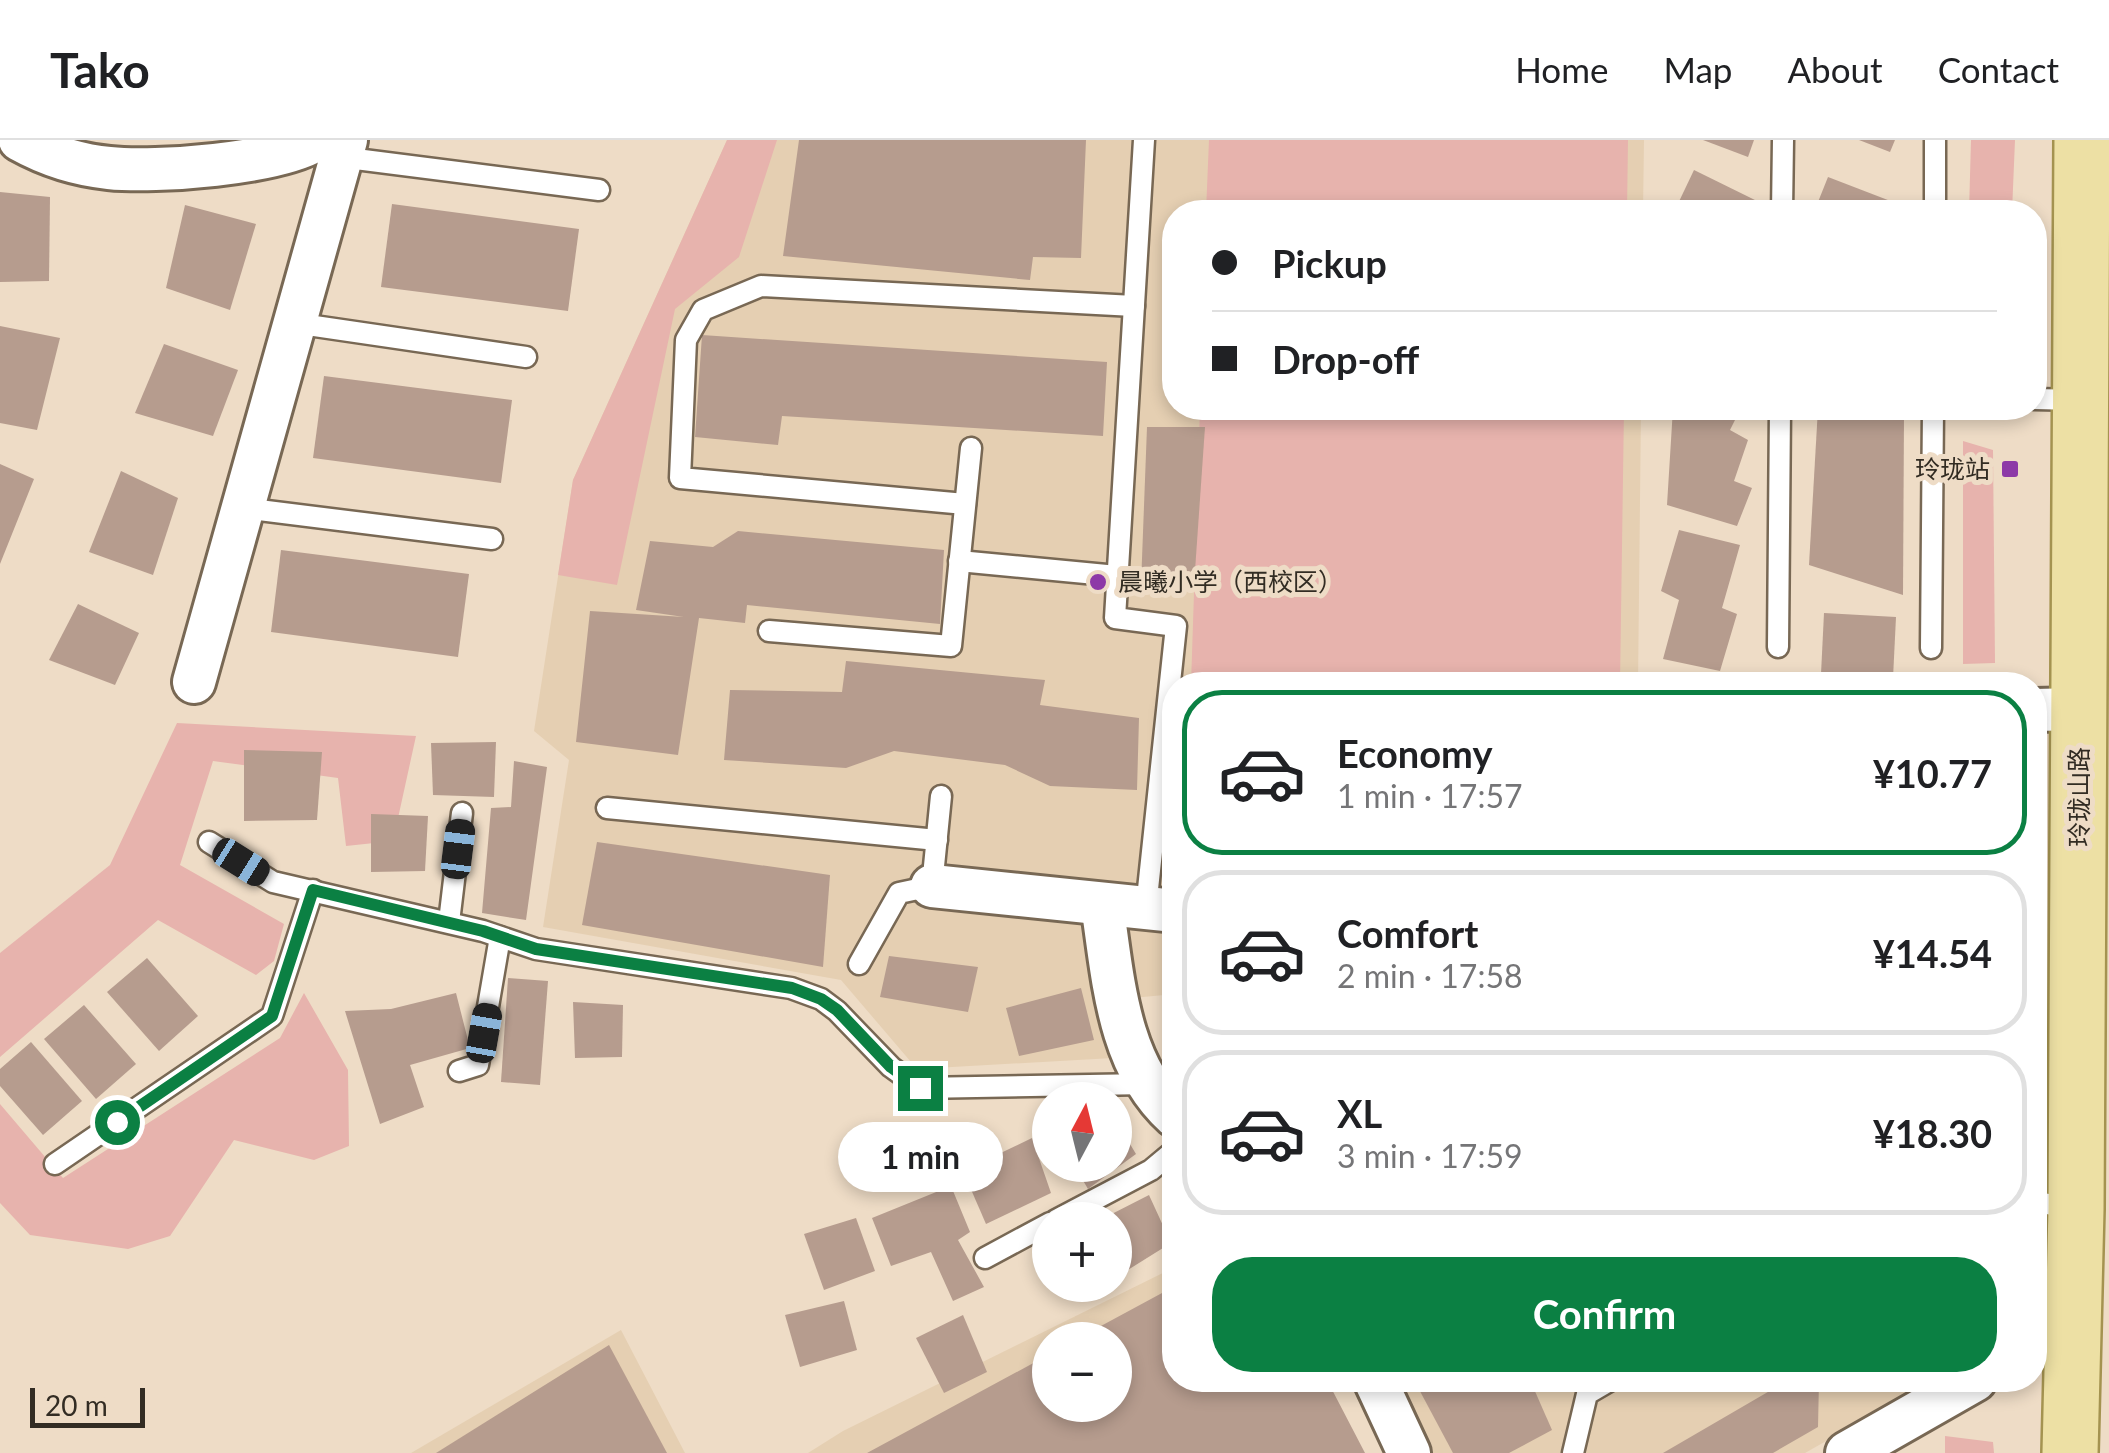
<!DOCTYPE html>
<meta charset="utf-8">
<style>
:root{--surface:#fff;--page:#f6f6f6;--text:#202124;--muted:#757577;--line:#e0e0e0;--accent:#0b8043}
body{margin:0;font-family:Lato,"Noto Sans SC",sans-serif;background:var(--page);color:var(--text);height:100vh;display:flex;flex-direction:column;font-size:38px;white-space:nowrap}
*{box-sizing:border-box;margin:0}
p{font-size:32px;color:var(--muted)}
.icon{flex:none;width:55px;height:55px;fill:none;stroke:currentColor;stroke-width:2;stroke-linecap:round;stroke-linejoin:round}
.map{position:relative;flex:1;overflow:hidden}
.side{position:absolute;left:1162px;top:532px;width:885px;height:720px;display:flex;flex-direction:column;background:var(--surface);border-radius:40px;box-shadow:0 5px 15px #0003}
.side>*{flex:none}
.banner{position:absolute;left:1162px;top:60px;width:885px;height:220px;border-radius:40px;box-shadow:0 5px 15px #0003;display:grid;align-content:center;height:220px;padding:0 50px;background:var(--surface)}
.needle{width:65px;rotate:7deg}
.fabs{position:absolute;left:1032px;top:942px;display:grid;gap:20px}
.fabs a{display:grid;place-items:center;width:100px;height:100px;border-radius:50%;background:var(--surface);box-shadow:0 5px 15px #0003;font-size:50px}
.scale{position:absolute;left:30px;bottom:25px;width:115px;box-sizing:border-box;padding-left:10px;border:5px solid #322c23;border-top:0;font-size:28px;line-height:35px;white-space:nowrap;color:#322c23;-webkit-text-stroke:8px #eedcc6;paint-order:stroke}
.end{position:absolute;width:45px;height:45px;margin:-22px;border:12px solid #0b8043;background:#fff;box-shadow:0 0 0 5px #fff}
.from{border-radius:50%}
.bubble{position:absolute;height:70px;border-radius:35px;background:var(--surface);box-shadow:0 5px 15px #0003;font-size:32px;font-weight:700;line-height:70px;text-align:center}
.car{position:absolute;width:30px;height:60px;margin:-30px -15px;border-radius:12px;box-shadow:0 0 8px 2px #0007;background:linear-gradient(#222 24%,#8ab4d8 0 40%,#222 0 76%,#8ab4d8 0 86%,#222 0)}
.banner b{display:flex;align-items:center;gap:35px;height:95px;font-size:38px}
.banner b+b{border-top:2px solid var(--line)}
.banner i{width:25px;height:25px;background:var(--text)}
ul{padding:18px 0 0;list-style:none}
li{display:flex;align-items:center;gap:30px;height:165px;margin:0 20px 15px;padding:0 30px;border:5px solid var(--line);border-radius:40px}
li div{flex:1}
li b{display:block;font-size:38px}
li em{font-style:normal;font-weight:700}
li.selected{border-color:var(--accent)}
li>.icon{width:90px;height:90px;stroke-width:1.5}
.action{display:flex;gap:20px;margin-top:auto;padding:20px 50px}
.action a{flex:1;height:115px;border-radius:40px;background:var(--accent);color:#fff;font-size:40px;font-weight:700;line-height:115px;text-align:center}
header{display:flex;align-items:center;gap:60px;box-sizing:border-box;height:140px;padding:0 50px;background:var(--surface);border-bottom:2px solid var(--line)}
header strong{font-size:48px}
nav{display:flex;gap:55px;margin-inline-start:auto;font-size:35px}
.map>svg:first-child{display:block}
</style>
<header>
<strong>Tako</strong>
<nav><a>Home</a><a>Map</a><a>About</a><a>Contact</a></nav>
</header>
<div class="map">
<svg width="2109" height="1313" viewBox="0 0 2109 1313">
<rect width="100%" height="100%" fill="#eedcc6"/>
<!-- built -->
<g fill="#e5cfb2" fill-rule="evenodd">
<polygon points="727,0 1644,0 1643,72 1175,72 1175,268 1641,268 1638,545 1175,545 1175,854 1100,861 1113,918 917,929 841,840 543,787 569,620 534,591 573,340"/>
<path d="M1175 1127V1240L1349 1313H808L843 1291ZM1050 1200H1115V1265H1050Z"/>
<polygon points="621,1190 685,1313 411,1313"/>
<polygon points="1393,1240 1934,1240 1805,1313 1428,1313"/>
</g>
<!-- green -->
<g fill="#e7b3ad">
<polygon points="727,0 777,0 739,117 675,169 617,445 558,435 573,340"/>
<polygon points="1209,0 1628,0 1627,72 1206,72"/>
<polygon points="1971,0 2015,0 2012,72 1969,72"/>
<polygon points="1200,268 1624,268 1620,545 1191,545"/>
<polygon points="1963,301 1993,310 1995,523 1963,524"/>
<polygon points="177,583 416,596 393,701 346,706 338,638 213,621 180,725 284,784 274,821 256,835 158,780 0,917 0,813 110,725"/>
<polygon points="304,853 348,930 349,1006 314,1020 234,1000 170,1096 128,1109 30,1095 0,1063 0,964 63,1038 280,898"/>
<polygon points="1945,1296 1993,1302 1994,1313 1945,1313"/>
</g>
<!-- building -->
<g fill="#b69c8e">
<polygon points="799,0 1086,0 1081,118 1033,117 1030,140 783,116"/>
<polygon points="1703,0 1754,0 1748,17"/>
<polygon points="1859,0 1895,0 1890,12"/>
<polygon points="1694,30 1757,61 1752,72 1674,72"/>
<polygon points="1828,37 1906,67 1904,72 1814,72"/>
<polygon points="0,52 50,57 49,141 0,142"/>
<polygon points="392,64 579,89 568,171 381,147"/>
<polygon points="185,65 256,84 230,170 166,148"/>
<polygon points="0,186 60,198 37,290 0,283"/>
<polygon points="702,195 1107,222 1103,296 782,276 778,305 695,297"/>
<polygon points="164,204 238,230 213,296 135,273"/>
<polygon points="324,236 512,260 501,343 313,318"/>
<polygon points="1673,268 1741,268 1730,290 1748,300 1734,341 1752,348 1737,386 1667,365"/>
<polygon points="1818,268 1885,268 1904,275 1903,455 1809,425"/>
<polygon points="1147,287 1205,287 1194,445 1141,445"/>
<polygon points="0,324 34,339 0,424"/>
<polygon points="121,331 178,358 153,435 89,412"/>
<polygon points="1679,390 1740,405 1722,468 1737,474 1720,531 1663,519 1679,460 1661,451"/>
<polygon points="738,391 944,410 940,484 747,465 745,483 699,478 678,615 576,602 590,471 684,477 636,470 650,401 713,407"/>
<polygon points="281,410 469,434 458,517 271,492"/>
<polygon points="78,464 139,493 115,545 49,520"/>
<polygon points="1824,473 1896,477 1893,538 1821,534"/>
<polygon points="846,521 1045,540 1040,565 1139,578 1137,650 1050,646 1005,625 894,611 846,628 724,620 730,550 842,552"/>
<polygon points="496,602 494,657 433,655 431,603"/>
<polygon points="244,610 322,612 317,680 244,681"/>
<polygon points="514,621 547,627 526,780 482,773 491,668 511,667"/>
<polygon points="371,674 428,676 425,731 371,732"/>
<polygon points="597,702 830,735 823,827 582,785"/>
<polygon points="889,816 978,827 968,872 880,857"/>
<polygon points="147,818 198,876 159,911 107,852"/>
<polygon points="508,838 548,841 540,945 501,942"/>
<polygon points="1081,848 1094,900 1019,916 1006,868"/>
<polygon points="456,853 470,908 410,925 424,967 380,984 345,871 391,869"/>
<polygon points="573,862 623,865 622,917 575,918"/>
<polygon points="84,865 136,924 96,959 44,899"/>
<polygon points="1175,881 1175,912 1174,912 1166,884"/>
<polygon points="31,902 82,961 43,995 0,946 0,929"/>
<polygon points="1115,979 1136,1014 1088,1049 1074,1025 1115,1025"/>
<polygon points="1032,998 1051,1053 986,1084 963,1031"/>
<polygon points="951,1046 970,1092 958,1100 984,1147 953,1161 931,1112 891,1126 872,1078"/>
<polygon points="1149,1055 1171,1103 1123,1133 1115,1117 1115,1080 1100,1080"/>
<polygon points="856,1078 875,1131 824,1150 804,1094"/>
<polygon points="1175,1146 1175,1240 1327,1240 1365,1313 867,1313 1050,1214 1050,1265 1115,1265 1115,1200 1075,1200"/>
<polygon points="844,1161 857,1210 800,1227 785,1175"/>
<polygon points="963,1175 987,1232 944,1253 916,1198"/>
<polygon points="609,1205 667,1313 436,1313"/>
<polygon points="1414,1240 1530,1240 1552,1290 1509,1313 1453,1313"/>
<polygon points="1774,1240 1819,1240 1818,1287 1773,1313 1663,1313 1773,1249"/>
</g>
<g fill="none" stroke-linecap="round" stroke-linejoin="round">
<!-- lane casing -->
<g stroke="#786854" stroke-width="25">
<g id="lane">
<polyline points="1144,0 1115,478 1176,486 1146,768"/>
<polyline points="340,17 599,50"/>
<polyline points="1782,72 1783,0"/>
<polyline points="1935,72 1935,0"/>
<polyline points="294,183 526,217"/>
<polyline points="2035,259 2078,260"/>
<polyline points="965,364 680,338 686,200 703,170 761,146 1134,166"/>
<polyline points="243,368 492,399"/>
<polyline points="959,421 1117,436"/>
<polyline points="769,491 951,506 971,308"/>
<polyline points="1778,507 1780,268"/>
<polyline points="1931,508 1933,268"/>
<polyline points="607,668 937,700"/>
<polyline points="209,702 273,742 483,791 536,809 791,848 821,859 837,871 891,927 920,948 1148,944"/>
<polyline points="449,782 462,673"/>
<polyline points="859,824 899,753 932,746 941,656"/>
<polyline points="459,931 478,925 500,797"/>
<polyline points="55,1024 272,876 313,750"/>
<polyline points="2035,1062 2073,1068"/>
<polyline points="1056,1080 1151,1030 1175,1010"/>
<polyline points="985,1118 1050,1083"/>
<polyline points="1573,1313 1587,1254 1611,1240"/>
</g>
</g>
<!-- street casing -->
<g stroke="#786854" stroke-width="48">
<g id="street">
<path d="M20 0C47 15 78 25 109 28 156 33 276 24 316 0"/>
<polyline points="194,542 346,0"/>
<polyline points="2035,570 2079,569"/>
<polyline points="932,746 1175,771"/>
<path d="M1102 764C1113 836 1117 924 1175 976"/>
<polyline points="2035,1205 2073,1183"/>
<polyline points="1375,1240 1409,1313"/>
<polyline points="1847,1313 1975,1240"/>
</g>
</g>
<!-- primary casing -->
<g stroke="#a49350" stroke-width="60">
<polyline id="primary" points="2070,1313 2076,1069 2082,0"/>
</g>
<!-- lane -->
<use href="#lane" stroke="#fff" stroke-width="20"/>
<!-- street -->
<use href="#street" stroke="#fff" stroke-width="42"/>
<!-- primary -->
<use href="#primary" stroke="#ede0a4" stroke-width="55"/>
</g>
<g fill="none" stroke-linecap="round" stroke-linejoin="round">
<!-- route -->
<polyline stroke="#0b8043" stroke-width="12" points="117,982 272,876 313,750 483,791 536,809 792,848 821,859 837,870 891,927 920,948"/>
</g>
<!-- markers -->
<g fill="#8d39a7" stroke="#eedcc6" stroke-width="4">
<rect x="2000" y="319" width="20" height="20" rx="5"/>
<circle cx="1098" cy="442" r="10"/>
</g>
<g text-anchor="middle" stroke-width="10" stroke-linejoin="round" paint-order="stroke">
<!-- poi labels -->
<g font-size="25" fill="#322c23" stroke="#eedcc6" text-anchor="end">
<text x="1990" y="338">玲珑站</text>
<text x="1118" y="451" text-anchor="start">晨曦小学（西校区）</text>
</g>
<!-- street labels -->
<g font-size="25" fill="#322c23" stroke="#eedcc6">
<text transform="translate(2079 657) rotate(-90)" y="9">玲珑山路</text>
</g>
</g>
</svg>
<div class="fabs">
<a><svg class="needle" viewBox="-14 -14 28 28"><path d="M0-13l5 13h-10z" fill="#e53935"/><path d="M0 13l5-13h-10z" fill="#757577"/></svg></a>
<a>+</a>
<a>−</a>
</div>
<div class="scale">20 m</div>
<i class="end from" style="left:117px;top:982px"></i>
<i class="end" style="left:920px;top:948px"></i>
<div class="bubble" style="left:838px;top:982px;width:165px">1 min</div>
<i class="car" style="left:458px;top:709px;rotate:7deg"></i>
<i class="car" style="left:241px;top:722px;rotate:122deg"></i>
<i class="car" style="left:484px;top:893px;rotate:10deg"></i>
<div class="banner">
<b><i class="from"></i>Pickup</b>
<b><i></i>Drop-off</b>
</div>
<section class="side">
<ul>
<li class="selected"><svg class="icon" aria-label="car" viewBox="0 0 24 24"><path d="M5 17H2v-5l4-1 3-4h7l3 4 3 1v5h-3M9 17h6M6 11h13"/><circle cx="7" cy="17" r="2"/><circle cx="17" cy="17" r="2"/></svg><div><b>Economy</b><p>1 min · 17:57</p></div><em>¥10.77</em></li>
<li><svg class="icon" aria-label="car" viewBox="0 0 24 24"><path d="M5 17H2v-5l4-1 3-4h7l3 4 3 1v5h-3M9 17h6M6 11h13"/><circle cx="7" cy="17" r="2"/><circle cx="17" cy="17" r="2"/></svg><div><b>Comfort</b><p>2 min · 17:58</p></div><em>¥14.54</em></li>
<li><svg class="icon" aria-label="car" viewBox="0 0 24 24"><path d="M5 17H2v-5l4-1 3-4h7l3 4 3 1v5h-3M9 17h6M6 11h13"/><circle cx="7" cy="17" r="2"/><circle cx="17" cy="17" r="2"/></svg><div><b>XL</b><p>3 min · 17:59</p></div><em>¥18.30</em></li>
</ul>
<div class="action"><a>Confirm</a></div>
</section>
</div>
